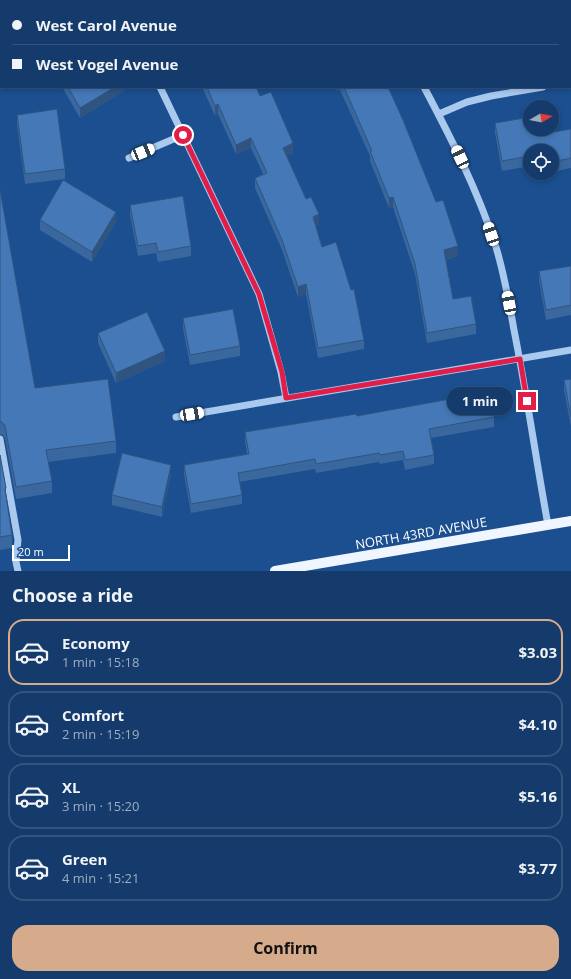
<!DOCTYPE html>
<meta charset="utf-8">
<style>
:root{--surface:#143b6b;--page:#1d4271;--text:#f1f3f6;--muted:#9dadc1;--line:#33557e;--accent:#d6ab8b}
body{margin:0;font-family:"Open Sans",sans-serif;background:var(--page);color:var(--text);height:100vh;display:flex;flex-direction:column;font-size:15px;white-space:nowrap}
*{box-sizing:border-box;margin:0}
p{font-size:13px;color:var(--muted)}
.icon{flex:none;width:22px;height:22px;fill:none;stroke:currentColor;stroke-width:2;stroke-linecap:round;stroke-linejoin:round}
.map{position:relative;height:571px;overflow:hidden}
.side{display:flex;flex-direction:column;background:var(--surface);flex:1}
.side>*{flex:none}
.guide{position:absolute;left:0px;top:0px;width:571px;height:88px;box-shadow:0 2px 6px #0003,0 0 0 1px var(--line);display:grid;align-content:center;height:88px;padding:0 12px;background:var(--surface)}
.needle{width:26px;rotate:80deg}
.controls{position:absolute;left:523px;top:100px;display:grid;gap:8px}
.controls a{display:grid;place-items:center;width:36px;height:36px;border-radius:50%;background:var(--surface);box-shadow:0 2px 6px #0003,0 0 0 1px var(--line);font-size:20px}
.scale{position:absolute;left:12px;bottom:10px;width:58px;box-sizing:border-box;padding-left:4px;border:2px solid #fff;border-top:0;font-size:11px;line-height:14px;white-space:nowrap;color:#fff;-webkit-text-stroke:3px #1b4f8f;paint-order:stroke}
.end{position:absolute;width:18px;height:18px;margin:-9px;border:5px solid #e11d48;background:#fff;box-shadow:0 0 0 2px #fff}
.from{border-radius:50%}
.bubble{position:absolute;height:28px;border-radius:14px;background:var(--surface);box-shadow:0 2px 6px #0003,0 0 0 1px var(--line);font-size:13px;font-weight:700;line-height:28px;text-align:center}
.car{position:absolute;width:12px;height:24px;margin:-12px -6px;border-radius:5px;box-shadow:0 0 3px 1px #0007;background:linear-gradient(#fff 24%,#345 0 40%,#fff 0 76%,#345 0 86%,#fff 0)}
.guide b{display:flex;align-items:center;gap:14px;height:38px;font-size:15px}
.guide b+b{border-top:1px solid var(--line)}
.guide i{width:10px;height:10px;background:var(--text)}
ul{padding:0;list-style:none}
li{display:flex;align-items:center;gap:12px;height:66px;margin:0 8px 6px;padding:0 4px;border:2px solid var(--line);border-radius:16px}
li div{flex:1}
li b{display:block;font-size:15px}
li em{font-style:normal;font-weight:700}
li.selected{border-color:var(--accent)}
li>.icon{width:36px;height:36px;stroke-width:1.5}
h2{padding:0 12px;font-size:18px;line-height:48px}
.cta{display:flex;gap:8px;margin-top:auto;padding:8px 12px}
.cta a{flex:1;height:46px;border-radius:16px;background:var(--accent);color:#111;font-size:16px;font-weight:700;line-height:46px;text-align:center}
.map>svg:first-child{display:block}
</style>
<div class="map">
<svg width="571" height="571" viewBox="0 0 571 571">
<rect width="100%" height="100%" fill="#1b4f8f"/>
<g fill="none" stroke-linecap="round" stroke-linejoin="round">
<!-- minor -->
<g stroke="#a9c9ee" stroke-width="7">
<polyline points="119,0 119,1"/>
<polyline points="378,0 379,1"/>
<polyline points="570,83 571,83"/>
<polyline points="160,87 259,294 281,372 286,398"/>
<path d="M424 87C451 138 477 189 495 244 504 272 509 302 514 330 527 395 536 460 548 525"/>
<polyline points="439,114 467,102 491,96 543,87"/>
<polyline points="129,158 183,135"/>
<polyline points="176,417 571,350"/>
<polyline points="0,439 18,540 16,562 18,571"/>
</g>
<!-- major -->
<polyline stroke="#f0f6ff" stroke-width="10" points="275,571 571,521"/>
</g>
<!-- wall -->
<g fill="#3a679d">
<polygon points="62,87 124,87 124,91 80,118"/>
<polygon points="202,87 256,87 260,96 293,153 287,156 306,199 319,224 315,226 322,247 364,340 364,349 318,358 306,294 298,297 282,250 255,188 255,178 263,174 251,148 236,154 218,114 215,116"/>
<polygon points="335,87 388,87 458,256 446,260 453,299 476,324 476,334 427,343 415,274 393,207 389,208 370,161 370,156 340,90 337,91"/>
<polygon points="17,115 65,169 65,179 25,184 17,125"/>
<polygon points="495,123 548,133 571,129 571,168 552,172 552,151 530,151 530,166 502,171 495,133"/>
<polygon points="535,173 545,173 535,175"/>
<polygon points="0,190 35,388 116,441 116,453 48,462 52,481 52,493 16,499 5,438 2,434 0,435"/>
<polygon points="130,205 191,246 191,256 158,262 156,253 138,256 130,215"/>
<polygon points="40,220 116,222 92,262 40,230"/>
<polygon points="571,266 571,315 546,320 539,281 539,271"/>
<polygon points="183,318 240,346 240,356 190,365 183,328"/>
<polygon points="98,333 165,361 116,383 98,343"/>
<polygon points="571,379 571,427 564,390 564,380"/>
<polygon points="449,396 494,417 494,427 431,438 434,455 434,464 405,470 403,460 380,464 379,462 316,473 315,469 239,482 242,495 242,504 191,513 184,475 184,465 247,454 245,442 245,432 357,416 449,400"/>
<polygon points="0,455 6,488 6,495 12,535 12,548 0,550"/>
<polygon points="171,475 162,517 112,505 112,495"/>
</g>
<!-- shaded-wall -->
<g fill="#305480">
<polygon points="115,87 124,87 124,91 80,118 80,108"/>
<polygon points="337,87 340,87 340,90 337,91"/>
<polygon points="218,104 218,114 215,116 215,106"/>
<polygon points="251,138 251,148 236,154 236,145"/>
<polygon points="293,143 293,153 283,158 283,148"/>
<polygon points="393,197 393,207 389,208 389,198"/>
<polygon points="116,212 116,222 92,262 92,252"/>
<polygon points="319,214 319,224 313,227 313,217"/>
<polygon points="458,246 458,256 444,260 444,250"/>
<polygon points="306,284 306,294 298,297 298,287"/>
<polygon points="165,351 165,361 116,383 116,373"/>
<polygon points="171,465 171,475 162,517 162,507"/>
</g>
<!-- building -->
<g fill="#4478b7" stroke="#305480">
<polygon points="26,0 72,0 73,1 26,1"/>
<polygon points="165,0 206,0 207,1 165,1"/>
<polygon points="307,0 343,0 344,1 308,1"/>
<rect x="509" y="0" width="50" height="1"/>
<polygon points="68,87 115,87 80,108"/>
<polygon points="207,87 256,87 260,96 271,92 293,143 283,148 306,199 311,197 319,214 313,217 322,247 336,242 351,290 354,289 364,340 318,348 306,284 298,287 282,240 255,178 267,173 251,138 236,145 218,104 215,106"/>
<polygon points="344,87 388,87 403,120 436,202 443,200 458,246 444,250 453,299 471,296 476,324 427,333 415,264 393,197 389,198 370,151 372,151"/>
<polygon points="57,109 65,169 25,174 17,115"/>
<polygon points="530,117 530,129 547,129 548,133 571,129 571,158 552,162 552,151 530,151 530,156 502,161 495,123"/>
<polygon points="63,180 116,212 92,252 40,220"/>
<polygon points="0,190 35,388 108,379 116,441 46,450 52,481 16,487 5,426 2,422 0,422"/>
<polygon points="183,196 191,246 158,252 156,243 138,246 130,205"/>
<polygon points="571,266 571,305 546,310 539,271"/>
<polygon points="233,309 240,346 190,355 183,318"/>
<polygon points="147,312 165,351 116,373 98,333"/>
<polygon points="571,379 571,417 564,380"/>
<polygon points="489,389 494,417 429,429 434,455 405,460 403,451 380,455 379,453 316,464 315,459 238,473 242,495 191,504 184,465 249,454 245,432 356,414 357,416 450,399 449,396"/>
<polygon points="122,453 171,465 162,507 112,495"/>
<polygon points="0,455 6,488 5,489 12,535 0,537"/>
</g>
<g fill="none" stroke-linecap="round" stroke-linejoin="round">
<!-- route -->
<polyline stroke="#e11d48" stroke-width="5" points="183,135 259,294 282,372 286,398 520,359 527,401"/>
</g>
<g text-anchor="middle" stroke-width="3" stroke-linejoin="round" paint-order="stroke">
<!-- street labels -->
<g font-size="13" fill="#fff" stroke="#1b4f8f">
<text transform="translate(421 533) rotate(-10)" y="5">NORTH 43RD AVENUE</text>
</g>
</g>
</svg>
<div class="controls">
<a><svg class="needle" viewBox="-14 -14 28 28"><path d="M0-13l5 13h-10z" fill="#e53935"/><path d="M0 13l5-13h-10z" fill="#9dadc1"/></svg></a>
<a><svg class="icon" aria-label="locate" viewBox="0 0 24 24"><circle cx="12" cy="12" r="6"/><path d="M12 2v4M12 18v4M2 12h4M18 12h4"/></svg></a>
</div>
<div class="scale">20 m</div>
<i class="end from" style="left:183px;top:135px"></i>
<i class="end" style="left:527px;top:401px"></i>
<div class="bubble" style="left:447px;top:387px;width:66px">1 min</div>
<i class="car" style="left:143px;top:152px;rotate:68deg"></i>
<i class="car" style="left:460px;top:157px;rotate:335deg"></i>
<i class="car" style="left:491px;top:234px;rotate:341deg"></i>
<i class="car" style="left:509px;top:303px;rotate:349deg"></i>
<i class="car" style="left:192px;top:414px;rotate:80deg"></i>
<div class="guide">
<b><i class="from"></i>West Carol Avenue</b>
<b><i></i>West Vogel Avenue</b>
</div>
</div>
<section class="side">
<h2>Choose a ride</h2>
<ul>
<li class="selected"><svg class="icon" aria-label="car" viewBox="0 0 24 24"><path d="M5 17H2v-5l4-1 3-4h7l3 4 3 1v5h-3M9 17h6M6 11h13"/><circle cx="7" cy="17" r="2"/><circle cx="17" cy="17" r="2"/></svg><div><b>Economy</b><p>1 min · 15:18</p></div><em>$3.03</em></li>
<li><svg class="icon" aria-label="car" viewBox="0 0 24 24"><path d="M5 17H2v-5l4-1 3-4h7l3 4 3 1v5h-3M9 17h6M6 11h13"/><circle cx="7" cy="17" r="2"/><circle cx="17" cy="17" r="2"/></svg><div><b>Comfort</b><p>2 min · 15:19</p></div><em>$4.10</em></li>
<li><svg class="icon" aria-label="car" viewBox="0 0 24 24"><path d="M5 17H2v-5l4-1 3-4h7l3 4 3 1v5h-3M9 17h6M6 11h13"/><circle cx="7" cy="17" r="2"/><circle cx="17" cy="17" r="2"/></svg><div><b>XL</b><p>3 min · 15:20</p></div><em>$5.16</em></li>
<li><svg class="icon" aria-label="car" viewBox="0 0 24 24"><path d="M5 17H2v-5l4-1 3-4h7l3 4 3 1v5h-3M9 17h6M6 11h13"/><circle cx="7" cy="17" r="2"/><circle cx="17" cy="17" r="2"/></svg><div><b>Green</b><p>4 min · 15:21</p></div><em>$3.77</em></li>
</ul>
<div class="cta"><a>Confirm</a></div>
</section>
